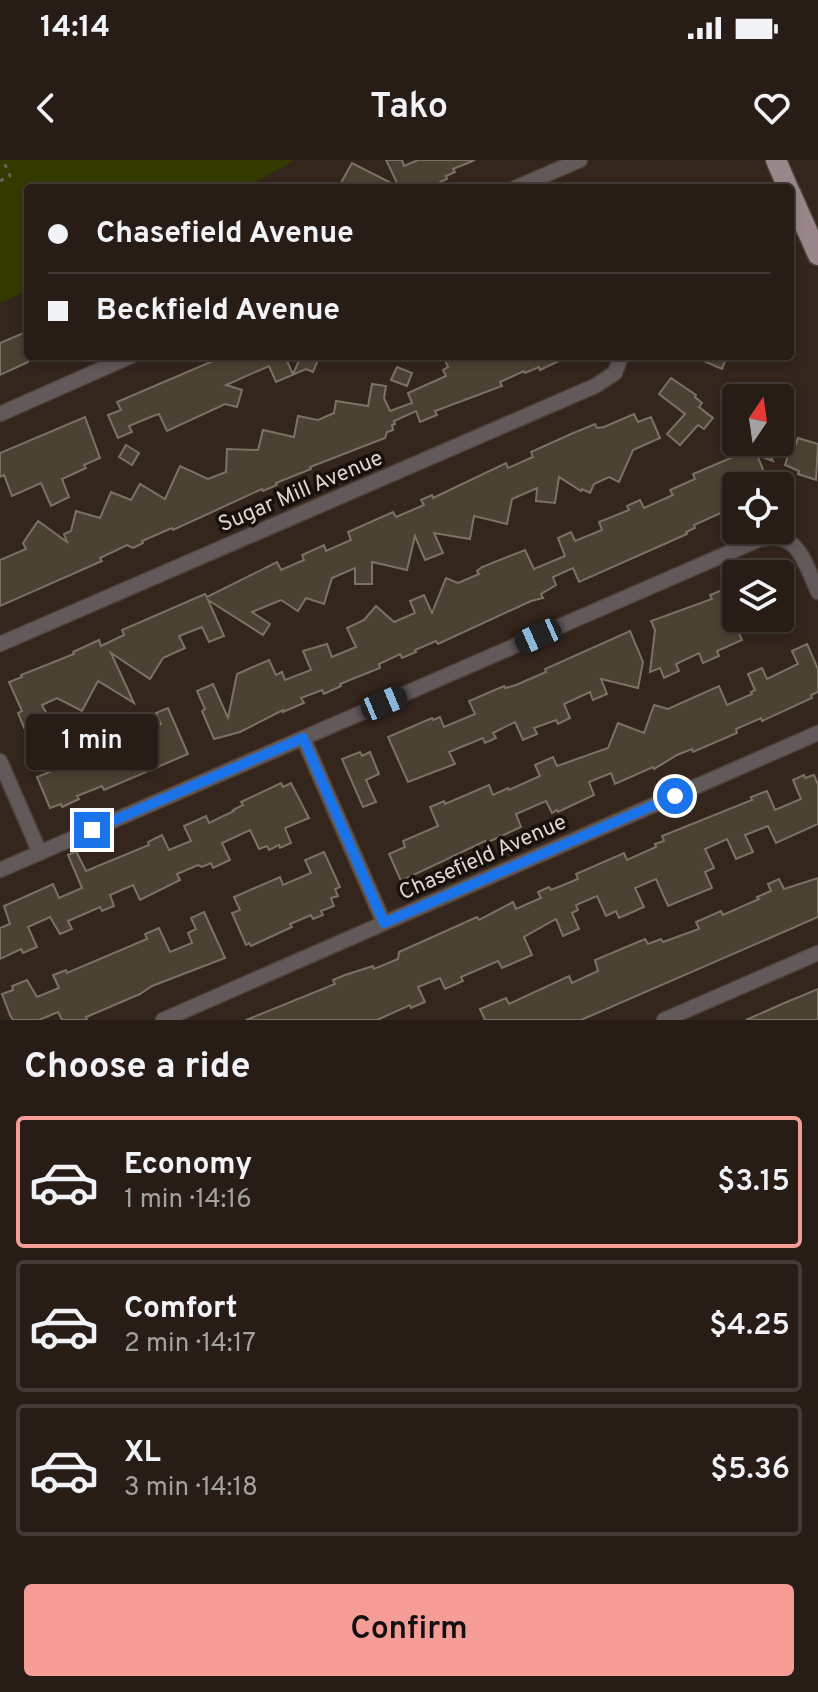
<!DOCTYPE html>
<meta charset="utf-8">
<style>
:root{--surface:#271c16;--page:#2f251f;--text:#f1f3f6;--muted:#a4a1a1;--line:#433a35;--accent:#f59c96}
body{margin:0;font-family:Overpass,sans-serif;background:var(--page);color:var(--text);height:100vh;display:flex;flex-direction:column;font-size:30px;white-space:nowrap}
*{box-sizing:border-box;margin:0}
p{font-size:26px;color:var(--muted)}
.icon{flex:none;width:44px;height:44px;fill:none;stroke:currentColor;stroke-width:2;stroke-linecap:round;stroke-linejoin:round}
.map{position:relative;height:860px;overflow:hidden}
.panel{display:flex;flex-direction:column;background:var(--surface);flex:1}
.panel>*{flex:none}
.guide{position:absolute;left:24px;top:24px;width:770px;height:176px;border-radius:8px;box-shadow:0 4px 12px #0003,0 0 0 2px var(--line);display:grid;align-content:center;height:176px;padding:0 24px;background:var(--surface)}
.needle{width:52px;rotate:13deg}
.buttons{position:absolute;left:722px;top:224px;display:grid;gap:16px}
.buttons a{display:grid;place-items:center;width:72px;height:72px;border-radius:8px;background:var(--surface);box-shadow:0 4px 12px #0003,0 0 0 2px var(--line);font-size:40px}
.end{position:absolute;width:36px;height:36px;margin:-18px;border:10px solid #1a73e8;background:#fff;box-shadow:0 0 0 4px #fff}
.from{border-radius:50%}
.bubble{position:absolute;height:56px;border-radius:8px;background:var(--surface);box-shadow:0 4px 12px #0003,0 0 0 2px var(--line);font-size:26px;font-weight:600;line-height:56px;text-align:center}
.car{position:absolute;width:24px;height:48px;margin:-24px -12px;border-radius:10px;box-shadow:0 0 6px 2px #0007;background:linear-gradient(#222 24%,#8ab4d8 0 40%,#222 0 76%,#8ab4d8 0 86%,#222 0)}
.guide b{display:flex;align-items:center;gap:28px;height:76px;font-size:30px}
.guide b+b{border-top:2px solid var(--line)}
.guide i{width:20px;height:20px;background:var(--text)}
ul{padding:0;list-style:none}
li{display:flex;align-items:center;gap:24px;height:132px;margin:0 16px 12px;padding:0 8px;border:4px solid var(--line);border-radius:8px}
li div{flex:1}
li b{display:block;font-size:30px}
li em{font-style:normal;font-weight:600}
li.current{border-color:var(--accent)}
li>.icon{width:72px;height:72px;stroke-width:1.5}
h2{padding:0 24px;font-size:36px;line-height:96px}
.button{display:flex;gap:16px;margin-top:auto;padding:16px 24px}
.button a{flex:1;height:92px;border-radius:8px;background:var(--accent);color:#111;font-size:32px;font-weight:600;line-height:92px;text-align:center}
.status{display:flex;justify-content:space-between;align-items:center;height:56px;padding:0 40px;background:var(--surface);direction:ltr}
.status svg{height:22px;fill:currentColor}
header{display:flex;justify-content:space-between;align-items:center;height:104px;padding:0 24px;background:var(--surface);font-size:36px;font-weight:600}
.map>svg:first-child{display:block}
</style>
<div class="status"><b>14:14</b><svg viewBox="0 0 49 12"><path d="M0 12V9h3v3zM5 12V6h3v6zM10 12V3h3v9zM15 12V0h3v12zM26 1h20v11H26zM47 4h2v5h-2z"/></svg></div>
<header><svg class="icon" aria-label="back" viewBox="0 0 24 24"><path d="M15 5l-7 7 7 7"/></svg>Tako<svg class="icon" aria-label="heart" viewBox="0 0 24 24"><path d="M12 20l-8-8c-3-5 5-10 8-4 3-6 11-1 8 4z"/></svg></header>
<div class="map">
<svg width="818" height="860" viewBox="0 0 818 860">
<rect width="100%" height="100%" fill="#34251d"/>
<!-- green -->
<polygon fill="#333a00" points="0,0 295,0 245,28 28,28 28,131 0,143"/>
<!-- building -->
<g fill="#4b4233" stroke="#7c7262" stroke-width="2">
<polygon points="386,0 402,0 404,6 418,0 475,0 453,9 455,12 446,16 447,19 427,28 338,28 352,3 399,27"/>
<polygon points="28,171 28,202 0,215 0,183"/>
<polygon points="220,196 292,196 286,199 293,214 301,196 318,200 313,212 306,209 276,222 269,206 226,225 242,230 237,247 225,244 167,271 159,254 153,256 129,266 132,272 118,278 108,255 121,250 117,242 213,201 212,199"/>
<polygon points="443,196 569,196 540,210 539,207 525,213 524,211 500,222 502,226 435,251 437,255 420,262 416,251 394,261 395,264 392,265 393,270 387,272 385,278 310,307 311,309 276,323 277,325 263,331 262,329 173,370 172,368 142,381 143,383 133,388 127,385 100,398 102,401 0,446 0,400 26,389 23,383 38,361 67,382 64,374 71,371 76,351 100,358 111,332 131,340 140,324 165,339 180,306 208,319 226,312 227,289 258,290 263,270 294,277 298,256 318,260 334,253 336,241 368,246 372,224 386,226 384,238 390,251 412,243 408,233 446,216 443,210 448,207"/>
<polygon points="692,196 727,196 722,209"/>
<polygon points="397,207 412,213 407,226 391,220"/>
<polygon points="671,218 696,235 695,237 702,243 699,247 713,258 704,269 698,265 680,285 667,274 685,254 659,234"/>
<polygon points="634,254 638,262 651,257 660,278 633,290 619,322 609,317 594,324 590,333 582,329 581,331 559,317 555,343 536,341 537,328 512,339 507,364 474,356 470,379 434,373 443,393 425,400 415,376 407,410 372,402 372,424 355,424 355,408 332,418 324,444 306,438 298,451 281,440 252,452 270,464 263,475 208,440 224,476 209,482 202,467 179,476 185,488 163,498 150,519 111,493 134,543 98,521 82,551 57,538 42,545 47,554 36,559 38,563 25,570 18,553 22,551 9,522 22,517 21,515 74,494 73,492 99,480 101,486 124,475 122,470 205,434 207,437 277,402 281,410 304,400 302,395 324,385 326,391 351,380 348,372 393,352 396,357 424,345 421,340 432,335 433,338 506,303 508,308 533,297 531,292 571,274 595,264 597,268 604,267"/>
<polygon points="85,257 100,298 84,305 86,308 62,319 69,337 51,346 41,323 12,336 4,315 0,317 0,293"/>
<polygon points="798,278 818,284 816,320 798,314 799,311 785,305 792,283 796,284"/>
<polygon points="749,282 765,282 773,301 757,295 767,319 762,322 764,326 729,326 734,338 728,341 730,346 722,350 723,352 694,365 695,368 686,372 687,374 579,422 573,408 553,417 556,425 541,434 543,438 531,441 438,484 436,481 415,490 416,492 402,498 400,494 379,504 380,508 340,524 341,526 324,534 322,530 301,538 304,543 283,552 283,550 240,572 214,579 202,551 205,549 197,531 213,524 228,558 237,514 269,500 276,515 282,512 285,520 311,510 303,491 327,484 332,497 356,487 347,468 364,460 376,446 394,462 415,453 410,441 424,435 432,453 446,418 458,423 479,414 477,411 482,407 525,390 534,409 565,396 558,378 571,372 575,381 602,370 599,362 629,350 627,346 640,340 644,348 673,335 670,330 695,319 693,314 752,289"/>
<polygon points="126,285 139,293 132,305 119,297"/>
<polygon points="780,412 794,444 780,450"/>
<polygon points="732,426 736,434 736,460 734,461 742,480 717,491 719,496 703,503 699,493 676,504 679,511 664,518 660,508 650,512 655,470 651,461 712,439 710,435"/>
<polygon points="630,471 643,502 638,528 601,519 607,534 593,540 590,532 564,544 570,558 558,564 556,560 534,568 537,574 523,580 515,562 493,573 496,578 485,583 483,578 449,592 455,604 408,622 388,577 432,558 433,560 440,557 444,567 475,554 469,541 504,526 505,528 516,525 546,512 545,509"/>
<polygon points="807,484 818,509 818,532 811,535 812,538 762,561 761,558 736,569 737,573 693,592 692,589 677,595 654,609 653,607 615,624 611,613 589,622 594,635 558,652 557,650 552,653 546,641 516,654 521,667 486,683 485,681 401,721 389,694 405,687 403,681 438,666 430,647 444,641 445,644 489,625 493,635 508,628 509,630 540,616 535,605 553,597 557,606 608,588 618,563 644,573 654,545 668,549 719,526 727,545 752,534 751,532 755,530 748,514 762,508 767,519 798,504 792,491"/>
<polygon points="168,548 188,594 104,630 102,626 77,636 79,639 62,647 61,644 50,648 37,617 87,597 83,586 97,580 101,589 123,580 119,569 131,563 137,575 161,564 156,553"/>
<polygon points="360,592 362,596 370,592 379,614 366,620 376,642 363,647 342,599"/>
<polygon points="804,615 805,618 814,615 818,625 818,664 776,683 768,666 745,675 753,692 736,699 727,679 705,689 714,708 705,712 712,728 668,746 656,719 635,728 644,747 619,758 616,751 606,756 597,736 576,745 578,750 572,753 579,769 563,776 556,759 524,777 532,795 502,808 498,801 461,817 463,821 445,829 440,818 418,827 425,842 411,848 410,845 377,860 246,860 335,824 333,820 345,815 373,806 374,809 398,799 399,792 477,757 479,760 513,742 516,749 541,738 538,732 549,727 551,730 578,719 576,714 624,693 627,700 656,687 655,684 664,681 662,676 752,640 751,637 767,631 775,650 801,639 793,620"/>
<polygon points="281,623 283,627 291,623 309,658 285,668 291,683 280,688 279,685 269,690 267,686 259,689 250,670 222,683 230,700 213,708 211,703 202,707 198,705 177,714 180,720 140,740 133,725 110,735 114,746 102,751 100,747 68,761 72,769 60,774 50,757 28,767 37,787 23,793 21,789 0,799 0,768 10,764 4,746 53,724 59,738 82,728 68,695 76,691 86,711 149,685 148,682 162,675 169,690 191,681 184,666 206,656 209,663 234,651 233,650 243,645 241,642"/>
<polygon points="324,692 340,727 335,729 338,736 331,738 334,746 321,751 323,755 313,759 311,755 290,764 292,767 268,778 251,786 249,783 246,785 232,753 240,750 234,737 280,717 283,725 311,713 305,700"/>
<polygon points="818,718 818,757 581,860 485,860 480,849 506,838 509,844 569,816 572,823 598,811 595,800 645,779 648,784 661,779 663,782 699,769 696,762 721,751 723,755 759,739 757,737 771,731 768,724 779,719 784,729"/>
<polygon points="204,752 225,798 152,826 140,834 86,857 87,860 62,860 58,852 39,860 13,860 10,855 2,834 13,830 12,826 27,820 37,837 59,828 53,815 66,810 67,813 147,779 145,774 159,768 170,792 192,783 188,773 196,769 191,758"/>
<polygon points="818,829 818,860 746,860 782,844"/>
</g>
<g fill="none" stroke-linecap="round" stroke-linejoin="round">
<!-- street casing -->
<g stroke="#4f413a" stroke-width="17">
<g id="street">
<polyline points="515,28 580,0"/>
<polyline points="0,254 131,196"/>
<polyline points="0,484 595,226 615,213 621,196"/>
<polyline points="303,578 384,763"/>
<polyline points="0,601 40,693"/>
<path d="M0 710 758 380C798 367 805 404 818 432"/>
<polyline points="163,860 818,573"/>
<polyline points="664,860 818,793"/>
</g>
</g>
<!-- primary casing -->
<g stroke="#4f413a" stroke-width="23">
<g id="primary">
<polyline points="776,0 788,28"/>
<polyline points="790,32 818,95"/>
</g>
</g>
<!-- path -->
<polyline stroke="#6c5f58" stroke-width="3" stroke-dasharray="4 6" stroke-linecap="butt" points="0,21 10,16 3,0"/>
<!-- street -->
<use href="#street" stroke="#62595a" stroke-width="14"/>
<!-- primary -->
<use href="#primary" stroke="#99878b" stroke-width="20"/>
</g>
<g fill="none" stroke-linecap="round" stroke-linejoin="round">
<!-- route -->
<polyline stroke="#1a73e8" stroke-width="10" points="92,670 303,578 384,763 675,636"/>
</g>
<g text-anchor="middle" stroke-width="7" stroke-linejoin="round" paint-order="stroke">
<!-- street labels -->
<g font-size="22" fill="#dfd5d0" stroke="#17100d">
<text transform="translate(300 330) rotate(-23)" y="8">Sugar Mill Avenue</text>
<text transform="translate(482 696) rotate(-24)" y="8">Chasefield Avenue</text>
</g>
</g>
</svg>
<div class="buttons">
<a><svg class="needle" viewBox="-14 -14 28 28"><path d="M0-13l5 13h-10z" fill="#e53935"/><path d="M0 13l5-13h-10z" fill="#a4a1a1"/></svg></a>
<a><svg class="icon" aria-label="locate" viewBox="0 0 24 24"><circle cx="12" cy="12" r="6"/><path d="M12 2v4M12 18v4M2 12h4M18 12h4"/></svg></a>
<a><svg class="icon" aria-label="layers" viewBox="0 0 24 24"><path d="M12 4l9 5-9 5-9-5zM3 14l9 5 9-5"/></svg></a>
</div>
<i class="end from" style="left:675px;top:636px"></i>
<i class="end" style="left:92px;top:670px"></i>
<div class="bubble" style="left:26px;top:554px;width:132px">1 min</div>
<i class="car" style="left:538px;top:476px;rotate:246deg"></i>
<i class="car" style="left:384px;top:543px;rotate:67deg"></i>
<div class="guide">
<b><i class="from"></i>Chasefield Avenue</b>
<b><i></i>Beckfield Avenue</b>
</div>
</div>
<section class="panel">
<h2>Choose a ride</h2>
<ul>
<li class="current"><svg class="icon" aria-label="car" viewBox="0 0 24 24"><path d="M5 17H2v-5l4-1 3-4h7l3 4 3 1v5h-3M9 17h6M6 11h13"/><circle cx="7" cy="17" r="2"/><circle cx="17" cy="17" r="2"/></svg><div><b>Economy</b><p>1 min · 14:16</p></div><em>$3.15</em></li>
<li><svg class="icon" aria-label="car" viewBox="0 0 24 24"><path d="M5 17H2v-5l4-1 3-4h7l3 4 3 1v5h-3M9 17h6M6 11h13"/><circle cx="7" cy="17" r="2"/><circle cx="17" cy="17" r="2"/></svg><div><b>Comfort</b><p>2 min · 14:17</p></div><em>$4.25</em></li>
<li><svg class="icon" aria-label="car" viewBox="0 0 24 24"><path d="M5 17H2v-5l4-1 3-4h7l3 4 3 1v5h-3M9 17h6M6 11h13"/><circle cx="7" cy="17" r="2"/><circle cx="17" cy="17" r="2"/></svg><div><b>XL</b><p>3 min · 14:18</p></div><em>$5.36</em></li>
</ul>
<div class="button"><a>Confirm</a></div>
</section>
